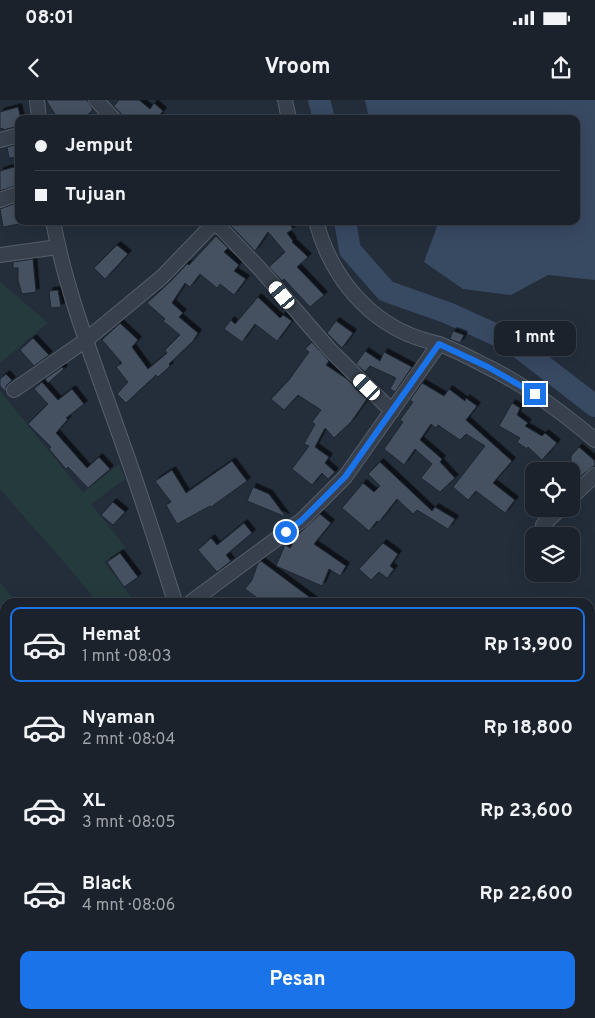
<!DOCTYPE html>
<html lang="id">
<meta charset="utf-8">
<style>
:root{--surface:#1b222c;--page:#282f38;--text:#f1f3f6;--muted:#a0a4a9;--line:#393f48;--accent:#1a73e8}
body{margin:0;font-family:Overpass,sans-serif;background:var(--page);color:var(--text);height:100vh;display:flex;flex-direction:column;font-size:19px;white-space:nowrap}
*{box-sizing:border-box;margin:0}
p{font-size:16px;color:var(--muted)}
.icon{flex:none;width:28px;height:28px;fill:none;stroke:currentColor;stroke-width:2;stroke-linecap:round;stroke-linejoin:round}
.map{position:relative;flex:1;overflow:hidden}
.details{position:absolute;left:0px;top:498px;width:595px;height:421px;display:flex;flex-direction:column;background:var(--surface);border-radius:15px 15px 0 0;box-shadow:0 5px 20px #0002,0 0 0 1px var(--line)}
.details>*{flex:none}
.top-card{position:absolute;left:15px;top:15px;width:565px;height:110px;border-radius:10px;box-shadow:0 5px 20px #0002,0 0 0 1px var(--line);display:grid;align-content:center;height:110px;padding:0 20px;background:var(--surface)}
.controls{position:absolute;left:525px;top:362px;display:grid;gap:10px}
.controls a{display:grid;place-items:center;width:55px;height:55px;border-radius:10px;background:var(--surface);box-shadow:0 5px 20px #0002,0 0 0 1px var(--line);font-size:25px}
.end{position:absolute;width:22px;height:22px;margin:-11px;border:6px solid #1a73e8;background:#fff;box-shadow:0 0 0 2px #fff}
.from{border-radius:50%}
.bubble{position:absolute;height:35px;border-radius:10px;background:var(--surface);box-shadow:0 5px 20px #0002,0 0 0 1px var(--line);font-size:16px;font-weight:700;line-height:35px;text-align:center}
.car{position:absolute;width:15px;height:30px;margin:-15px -8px;border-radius:6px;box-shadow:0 0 4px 1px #0007;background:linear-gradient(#fff 24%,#345 0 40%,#fff 0 76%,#345 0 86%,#fff 0)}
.top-card b{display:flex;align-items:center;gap:18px;height:48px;font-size:19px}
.top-card b+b{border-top:1px solid var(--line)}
.top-card i{width:12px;height:12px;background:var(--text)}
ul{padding:9px 0 0;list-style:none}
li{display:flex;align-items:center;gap:15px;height:75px;margin:0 10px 8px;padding:0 10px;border:2px solid transparent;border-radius:10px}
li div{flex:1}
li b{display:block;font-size:19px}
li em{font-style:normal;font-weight:700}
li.on{border-color:var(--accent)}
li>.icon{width:45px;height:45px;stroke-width:1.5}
.action{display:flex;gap:10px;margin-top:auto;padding:10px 20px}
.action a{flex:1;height:58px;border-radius:10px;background:var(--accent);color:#fff;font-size:20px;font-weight:700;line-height:58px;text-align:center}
.status{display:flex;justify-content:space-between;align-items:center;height:35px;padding:0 25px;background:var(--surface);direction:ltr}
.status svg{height:14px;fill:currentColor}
header{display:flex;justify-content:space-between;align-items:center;height:65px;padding:0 20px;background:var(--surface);font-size:22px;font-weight:700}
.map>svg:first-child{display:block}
</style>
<div class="status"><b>08:01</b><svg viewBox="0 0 49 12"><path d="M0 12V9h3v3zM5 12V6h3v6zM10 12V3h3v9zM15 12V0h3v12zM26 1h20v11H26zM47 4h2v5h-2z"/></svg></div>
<header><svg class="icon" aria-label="back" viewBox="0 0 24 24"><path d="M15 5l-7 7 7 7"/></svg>Vroom<svg class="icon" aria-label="share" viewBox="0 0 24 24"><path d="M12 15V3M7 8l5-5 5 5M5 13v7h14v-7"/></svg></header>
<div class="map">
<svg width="595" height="918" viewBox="0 0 595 918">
<defs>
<filter id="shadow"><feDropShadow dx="3.5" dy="-3.5" stdDeviation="0" flood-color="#0009"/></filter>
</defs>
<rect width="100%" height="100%" fill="#242e3b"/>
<!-- green -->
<g fill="#253a3c">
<polygon points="0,182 48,223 0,263"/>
<polygon points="0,291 83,393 119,364 125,379 91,404 126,448 104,462 135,502 97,502 76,476 0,389"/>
<polygon points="0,482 16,502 5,502 5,909 0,918"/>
<polygon points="590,749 595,755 595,918 14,918 16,914 590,914"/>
</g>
<!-- water -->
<polygon fill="#384962" points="365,0 595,0 595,180 548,175 511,195 463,189 424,162 439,121 576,121 576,19 501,19 498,16 472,19 369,19"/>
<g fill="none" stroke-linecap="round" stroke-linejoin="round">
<!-- river -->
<g stroke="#384962" stroke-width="22">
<polyline points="319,0 324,19"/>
<polyline points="345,121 350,150 386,191 448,213 512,242 595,306"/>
</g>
</g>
<!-- building -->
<g fill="#455160" stroke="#1e2732" filter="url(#shadow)">
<polygon points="46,0 87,0 93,10 82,19 58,19"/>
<polygon points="119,0 139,0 150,9 154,3 163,11 159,16 162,19 126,19 114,6"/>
<polygon points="18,7 21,19 19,19 19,26 3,30 3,28 0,29 0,12"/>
<polygon points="19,44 19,57 9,58 7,47"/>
<polygon points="14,67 18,78 14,79 17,85 0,91 0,71"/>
<polygon points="19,102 19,124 3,127 0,109"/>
<polygon points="230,121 287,121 293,129 287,133 293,141 292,142 308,157 297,167 324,195 310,207 284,179 282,181 269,167 285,152 268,132 255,151 228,123"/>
<polygon points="216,136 228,148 224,152 239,165 234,171 246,179 234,195 220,184 217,188 200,174 190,187 185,183 172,203 183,213 179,217 198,233 193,241 169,264 170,266 158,277 156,275 126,303 117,294 128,282 116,267 122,263 102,240 120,223 138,240 132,247 148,269 167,253 165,250 180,235 163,221 165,219 147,203 172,180 187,164 189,165"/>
<polygon points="117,145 128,154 105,179 94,168"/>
<polygon points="33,159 36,192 22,194 18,180 18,168 13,168 13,162"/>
<polygon points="58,190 61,207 51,208 49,191"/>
<polygon points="258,197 280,218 283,215 292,221 277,241 255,224 242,242 224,229 231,220 235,224"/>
<polygon points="336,221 353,233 342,248 327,233"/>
<polygon points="453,231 464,235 460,243 450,239"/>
<polygon points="33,238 49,255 34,266 20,250"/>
<polygon points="312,242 329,261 326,265 347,279 355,287 355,288 367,299 351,322 334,338 325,328 315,347 329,357 325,363 335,372 328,379 322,373 312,385 292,369 309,346 304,344 315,324 312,322 321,310 298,295 284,310 271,299 289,280 309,252 305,249"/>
<polygon points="365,251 380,261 384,252 412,267 395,292 390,289 396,278 370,266 365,272 356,264"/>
<polygon points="62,267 64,269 48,283 45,279"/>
<polygon points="6,274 12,280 6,286 6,292 0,286 0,279"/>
<polygon points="42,282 58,300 72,289 84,304 66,318 68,319 56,333 87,368 99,357 110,369 88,388 68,367 66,369 49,349 51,347 28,324 48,304 34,289"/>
<polygon points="422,283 444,296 449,289 465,301 466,298 477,306 466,320 512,361 493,383 515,400 505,413 476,391 468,400 453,387 485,346 466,334 460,340 438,325 436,328 431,324 420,340 442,359 440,362 455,378 440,392 421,378 432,364 415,349 404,365 384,349 403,322 400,320 413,302 410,300"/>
<polygon points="512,303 520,308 517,315 528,323 525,326 542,336 545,333 557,343 542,360 528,347 527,349 517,342 520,338 499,326"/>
<polygon points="579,347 595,361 595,365 581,376 579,375 571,386 571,356"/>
<polygon points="232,361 247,381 211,407 210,406 177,424 166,405 171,402 155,381 172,370 186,393"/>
<polygon points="380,362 432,411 435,407 455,419 448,429 417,410 413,414 397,399 379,422 377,421 369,431 342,408 363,383 374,392 380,386 368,374"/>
<polygon points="253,387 269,394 286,417 247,401"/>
<polygon points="113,402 125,412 113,425 101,415"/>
<polygon points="320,414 331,423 314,444 346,466 340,476 329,469 322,486 276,466 285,445 290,448 300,433"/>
<polygon points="244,423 252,433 226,455 231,461 217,472 198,450 211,438 217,445"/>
<polygon points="383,443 398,454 390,466 394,469 387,478 379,472 371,480 359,469"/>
<polygon points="120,453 138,477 124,487 107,462"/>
<polygon points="261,461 316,502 263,502 245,489 252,480 258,463"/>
</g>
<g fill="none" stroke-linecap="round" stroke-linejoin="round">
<!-- minor casing -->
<g stroke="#555e69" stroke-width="16">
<g id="minor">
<polyline points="37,0 39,19"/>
<polyline points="96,0 114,19"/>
<polyline points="285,0 289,19"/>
<polyline points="0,40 19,35"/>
<polyline points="0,100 19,93"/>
<path d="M53 121C65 186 89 249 111 311 134 374 155 438 175 502"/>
<polyline points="214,121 260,169 331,251 392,311"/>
<path d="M316 121C329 171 362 215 410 235 419 239 429 241 439 244 456 250 472 259 488 267 527 286 562 312 595 340"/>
<polyline points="0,155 58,147"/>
<polyline points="14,290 86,240 162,177 215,122"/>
<polyline points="571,398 595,375"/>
<polyline points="543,425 560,409"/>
<polyline points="191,502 302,420 345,377 439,244"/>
<polyline points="6,918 8,914"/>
</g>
</g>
<!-- minor -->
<use href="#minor" stroke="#37404c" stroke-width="14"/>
</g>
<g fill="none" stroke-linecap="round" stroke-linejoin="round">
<!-- route -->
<polyline stroke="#1a73e8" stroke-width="6" points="286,432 302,420 345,377 439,244 488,267 535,294"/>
</g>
</svg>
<div class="controls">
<a><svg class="icon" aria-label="locate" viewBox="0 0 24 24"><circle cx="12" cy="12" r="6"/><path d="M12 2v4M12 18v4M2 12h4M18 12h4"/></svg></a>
<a><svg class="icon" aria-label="layers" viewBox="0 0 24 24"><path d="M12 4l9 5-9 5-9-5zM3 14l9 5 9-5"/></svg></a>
</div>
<i class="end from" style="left:286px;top:432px"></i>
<i class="end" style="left:535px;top:294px"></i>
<div class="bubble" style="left:494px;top:221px;width:82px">1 mnt</div>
<i class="car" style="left:282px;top:195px;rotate:320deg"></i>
<i class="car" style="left:367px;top:287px;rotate:314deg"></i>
<div class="top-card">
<b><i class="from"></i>Jemput</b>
<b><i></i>Tujuan</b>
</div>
<section class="details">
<ul>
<li class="on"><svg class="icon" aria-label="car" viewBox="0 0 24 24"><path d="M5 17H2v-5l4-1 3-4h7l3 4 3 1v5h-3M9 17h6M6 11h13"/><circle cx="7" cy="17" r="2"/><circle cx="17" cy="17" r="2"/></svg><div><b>Hemat</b><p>1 mnt · 08:03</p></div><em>Rp 13,900</em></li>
<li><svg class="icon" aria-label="car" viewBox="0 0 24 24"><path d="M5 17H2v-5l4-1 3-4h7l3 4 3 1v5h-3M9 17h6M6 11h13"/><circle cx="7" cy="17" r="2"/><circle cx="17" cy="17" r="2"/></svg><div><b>Nyaman</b><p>2 mnt · 08:04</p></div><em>Rp 18,800</em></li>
<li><svg class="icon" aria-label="car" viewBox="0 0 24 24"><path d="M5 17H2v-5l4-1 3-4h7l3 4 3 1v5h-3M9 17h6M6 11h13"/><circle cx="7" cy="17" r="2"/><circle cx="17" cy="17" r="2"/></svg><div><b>XL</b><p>3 mnt · 08:05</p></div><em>Rp 23,600</em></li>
<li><svg class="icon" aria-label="car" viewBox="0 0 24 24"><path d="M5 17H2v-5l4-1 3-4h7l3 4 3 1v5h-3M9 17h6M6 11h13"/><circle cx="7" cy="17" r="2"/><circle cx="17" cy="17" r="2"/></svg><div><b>Black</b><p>4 mnt · 08:06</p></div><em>Rp 22,600</em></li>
</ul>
<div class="action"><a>Pesan</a></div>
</section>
</div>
